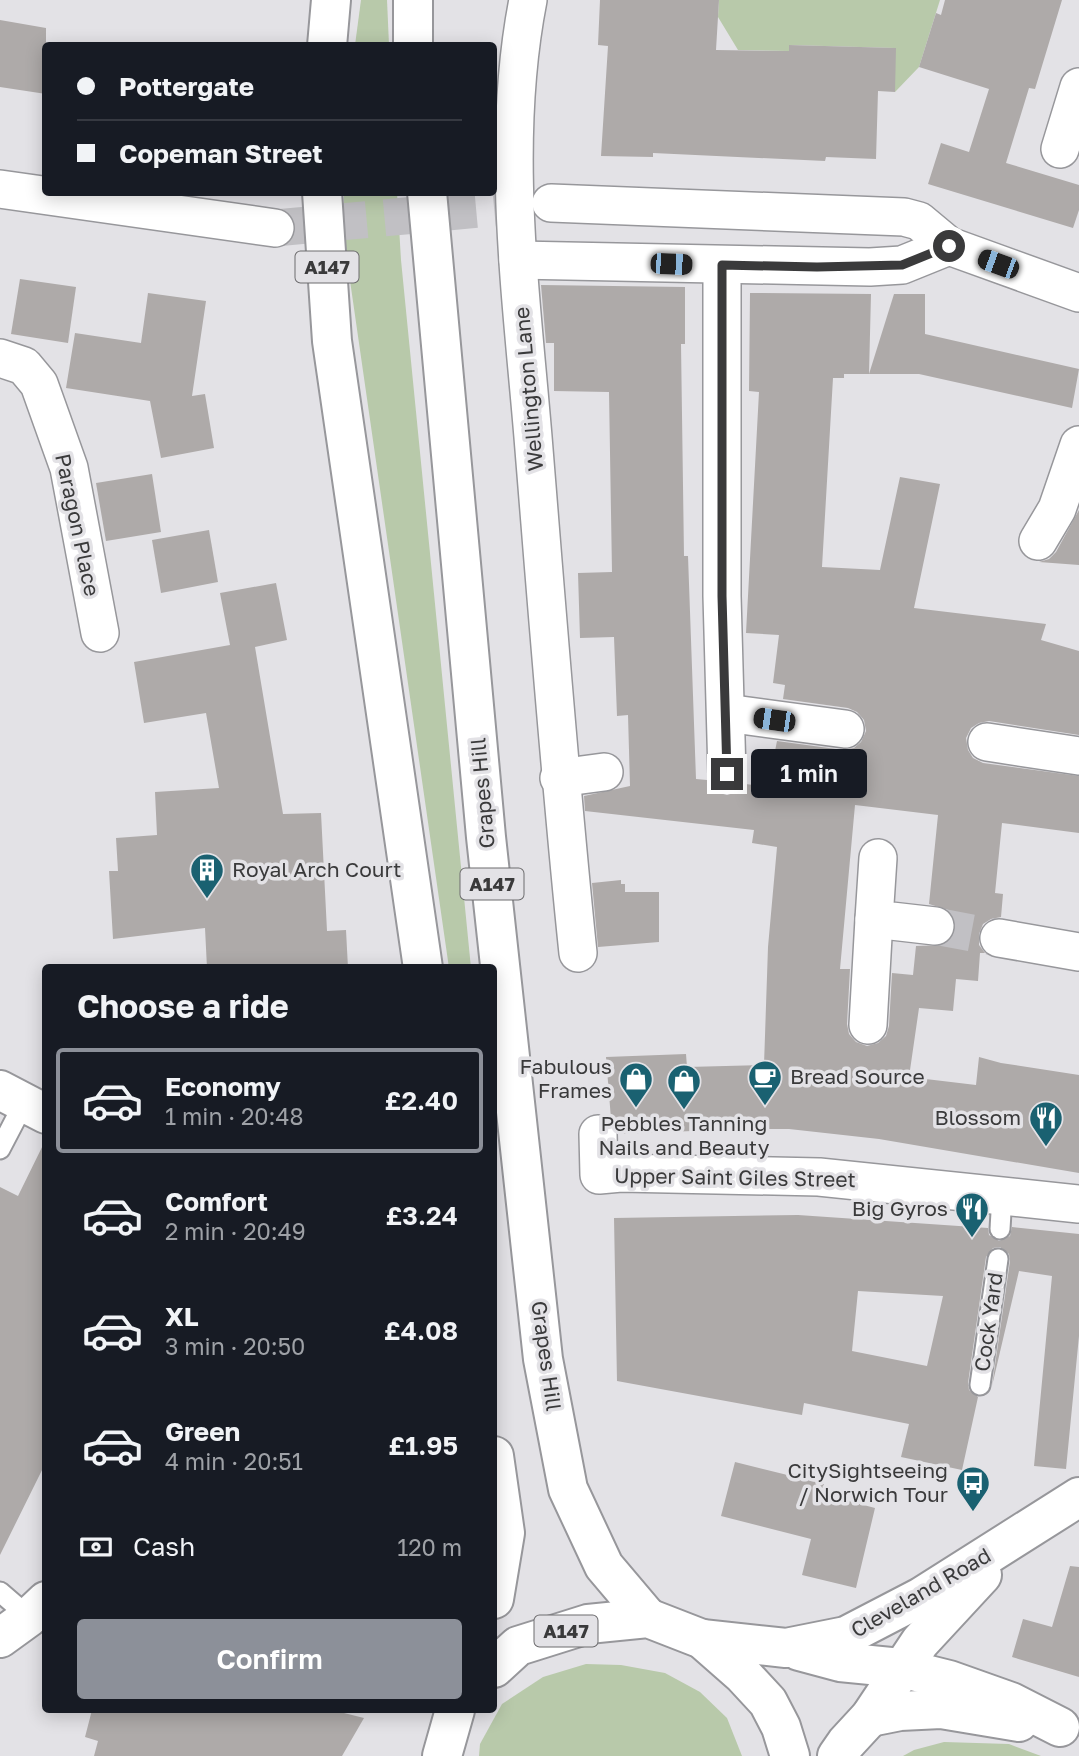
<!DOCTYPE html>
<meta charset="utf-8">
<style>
:root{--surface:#171b24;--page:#20242c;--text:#f1f3f6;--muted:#9ea1a6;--line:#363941;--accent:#8c9099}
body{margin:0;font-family:"Golos Text",sans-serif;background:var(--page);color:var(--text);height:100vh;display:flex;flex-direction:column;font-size:26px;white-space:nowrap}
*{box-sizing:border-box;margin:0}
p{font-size:23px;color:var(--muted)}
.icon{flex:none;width:38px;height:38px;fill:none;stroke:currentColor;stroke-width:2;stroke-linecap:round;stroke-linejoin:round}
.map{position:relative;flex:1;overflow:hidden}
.details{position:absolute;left:42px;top:964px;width:455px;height:749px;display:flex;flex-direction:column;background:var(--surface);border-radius:7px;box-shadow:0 4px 18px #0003}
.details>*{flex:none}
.banner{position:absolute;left:42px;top:42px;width:455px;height:154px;border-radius:7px;box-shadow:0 4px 18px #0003;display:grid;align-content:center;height:154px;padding:0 35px;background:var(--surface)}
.end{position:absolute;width:32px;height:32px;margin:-16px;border:9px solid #3a3a3b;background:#fff;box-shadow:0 0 0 4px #fff}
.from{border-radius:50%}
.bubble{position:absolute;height:49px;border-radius:7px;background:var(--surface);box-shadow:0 4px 18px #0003;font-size:23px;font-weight:600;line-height:49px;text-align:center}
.car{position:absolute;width:21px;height:42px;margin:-21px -10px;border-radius:9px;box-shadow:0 0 5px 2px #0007;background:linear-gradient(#222 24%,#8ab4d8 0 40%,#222 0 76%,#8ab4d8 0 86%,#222 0)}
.banner b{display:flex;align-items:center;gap:24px;height:66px;font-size:26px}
.banner b+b{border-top:2px solid var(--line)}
.banner i{width:18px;height:18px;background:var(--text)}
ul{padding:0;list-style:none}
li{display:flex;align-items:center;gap:21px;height:105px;margin:0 14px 10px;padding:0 21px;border:4px solid transparent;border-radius:7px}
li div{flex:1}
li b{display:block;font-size:26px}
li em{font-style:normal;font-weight:600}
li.current{border-color:var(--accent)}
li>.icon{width:63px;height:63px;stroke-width:1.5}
h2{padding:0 35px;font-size:32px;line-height:84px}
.pay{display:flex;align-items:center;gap:18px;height:77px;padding:0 35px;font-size:26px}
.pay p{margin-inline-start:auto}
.button{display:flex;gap:14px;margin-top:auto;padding:14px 35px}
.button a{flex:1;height:80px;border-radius:7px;background:var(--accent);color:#fff;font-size:28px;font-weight:600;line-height:80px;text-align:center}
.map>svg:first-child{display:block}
</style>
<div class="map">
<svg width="1079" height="1756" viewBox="0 0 1079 1756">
<rect width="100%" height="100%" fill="#e3e2e6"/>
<!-- green -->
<g fill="#b8c9aa">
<polygon points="361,0 387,0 389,45 355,45"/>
<polygon points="719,0 940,0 919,67 895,92 895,48 790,45 789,51 738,50 718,17"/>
<polygon points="344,193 397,193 401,260 471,968 449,968 343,232"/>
<polygon points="586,1664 621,1665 665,1673 700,1692 727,1718 742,1756 479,1756 480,1744 502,1704 543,1677"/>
<polygon points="944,1742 1009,1744 1041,1756 903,1756 914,1750"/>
</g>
<!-- building -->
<g fill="#aeaaa9" fill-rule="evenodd">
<polygon points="600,0 719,0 716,50 789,51 789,45 896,48 895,92 878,91 876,159 826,157 825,161 653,153 653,157 601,156 608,46 598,45"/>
<polygon points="945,0 1062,0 1035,89 1029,88 1006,163 1079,185 1079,210 1073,228 928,184 941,143 969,152 989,89 919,67 936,13 941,15"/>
<polygon points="0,20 46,28 46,94 0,87"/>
<polygon points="20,279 76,287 68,343 11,334"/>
<path d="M541 285 685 287V344H681L684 556H688L696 779 707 780 716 792 727 795 737 792 745 784 754 785 759 749 775 751 777 741 843 750 854 748 861 742 866 731 864 720 857 712 848 708 783 699 785 685 773 683 779 635 746 633 759 392 749 391 750 293 871 294 869 374H844V378H833L822 567 880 570 900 477 940 484 914 608 1046 624 1041 640 1079 651V735L989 721 979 723 971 728 966 738 968 750 973 758 983 763 1079 776V833L1002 823 995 893 1003 894 1001 917 991 919 983 924 979 934V945L985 953H980L978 981 956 979 953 1011 919 1008 909 1077 976 1085 979 1057 1001 1063 1079 1075V1173L879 1139 789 1129H741L619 1134 616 1124 611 1119 606 1057 686 1054 687 1067 764 1065 768 947 777 847 752 843 754 830 585 811 584 796 630 786 628 715 617 716 614 637 580 638 578 573 612 572 609 392 554 391V343H546ZM855 805 938 815 929 904 948 910 954 918 956 928 952 938 944 945 916 946 913 975 892 973 889 1026 886 1036 878 1043 867 1046 856 1042 849 1034 847 1024 850 969H840Z"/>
<polygon points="148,293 206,301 192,396 205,394 214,448 161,458 150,401 66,388 75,333 141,343"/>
<polygon points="894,294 925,294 925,334 1079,369 1072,408 919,374 869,374"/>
<polygon points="152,474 161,532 106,541 96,483"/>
<polygon points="1079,510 1079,565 1039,562 1049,559 1056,552"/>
<polygon points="209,530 218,582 161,593 152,540"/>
<polygon points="276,583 287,640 255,647 283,814 321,813 327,931 346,930 348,968 207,968 205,928 113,939 109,871 118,871 116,838 157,835 155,792 219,788 206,713 144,723 134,662 230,645 220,593"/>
<polygon points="621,880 621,884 625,884 625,892 659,892 659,942 598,947 592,883"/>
<polygon points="46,1139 46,1462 0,1555 0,1187 18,1196"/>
<path d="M798 1215 988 1228 989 1235 999 1241 1010 1236 1012 1227 1079 1234V1336L1066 1469 1034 1466 1052 1276 1019 1271 992 1386 1010 1261 1009 1254 1000 1247 993 1248 986 1257 968 1383 969 1390 978 1397 962 1470 901 1457 909 1424 804 1403 802 1415 617 1381 614 1218ZM858 1291 943 1296 927 1366 852 1351Z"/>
<polygon points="735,1462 824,1484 822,1494 875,1508 856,1588 802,1575 811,1539 721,1516"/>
<polygon points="1070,1566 1079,1567 1079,1677 1012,1657 1023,1619 1052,1627"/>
<polygon points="92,1710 332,1710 364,1718 342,1756 94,1756 98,1741 85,1737"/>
</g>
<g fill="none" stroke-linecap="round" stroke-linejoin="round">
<!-- street-tunnel -->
<g stroke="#c1c0c4" stroke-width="37" stroke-dasharray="37 18" stroke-linecap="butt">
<polyline points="275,228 546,203"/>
<polyline points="935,926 999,938"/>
</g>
<!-- lane casing -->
<g stroke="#97979b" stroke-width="23">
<g id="lane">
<polyline points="0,1149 24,1103"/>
<polyline points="1000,1229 1002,1195"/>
<polyline points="980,1385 998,1259"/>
<polyline points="0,1592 29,1617"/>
</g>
</g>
<!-- street casing -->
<g stroke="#97979b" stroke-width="40">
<g id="street">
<path d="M528 0C500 143 521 293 533 437 547 609 560 781 578 953"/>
<polyline points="1060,149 1079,87"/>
<polyline points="0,189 275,228"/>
<polyline points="551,203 904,217 919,221 949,246 1079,293"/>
<polyline points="518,260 870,267 902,265 949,246"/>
<polyline points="722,265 722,596 727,774"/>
<polyline points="0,358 24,366 39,384 69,468 100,633"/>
<polyline points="1038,541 1057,509 1079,445"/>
<polyline points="726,713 845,729"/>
<polyline points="987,742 1079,756"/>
<polyline points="559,778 604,772"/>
<polyline points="878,858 874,919 935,926"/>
<polyline points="999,938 1079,952"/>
<polyline points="868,1025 874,919"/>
<polyline points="598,1134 599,1175 621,1173 819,1177 1079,1204"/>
</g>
</g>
<!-- secondary casing -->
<g stroke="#97979b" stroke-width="42">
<g id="secondary">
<polyline points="0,1090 46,1114"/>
<polyline points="0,1638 29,1617 46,1601"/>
<polyline points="702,1639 786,1648 846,1636 921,1597 1079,1497"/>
<polyline points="799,1651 840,1662 901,1668 949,1680 1011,1702 1060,1727"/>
<polyline points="870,1717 900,1711 941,1709 1019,1722"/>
<polyline points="837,1756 846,1743 870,1717 920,1642 982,1575"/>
</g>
</g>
<!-- primary casing -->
<g stroke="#97979b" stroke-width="42">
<g id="primary">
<polyline points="327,46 331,0"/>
<polyline points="413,46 413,0"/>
<polyline points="322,192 332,341 423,968"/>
<polyline points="427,192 486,837 543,1359 568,1489 604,1566 648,1618"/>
<polyline points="494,1456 505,1533 494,1599"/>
<polyline points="494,1668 518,1646 588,1624 648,1618 702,1639 743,1675 768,1702 781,1727 790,1756"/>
<polyline points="442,1756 455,1710"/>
</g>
</g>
<!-- lane -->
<use href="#lane" stroke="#fff" stroke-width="19"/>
<!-- street -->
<use href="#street" stroke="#fff" stroke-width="37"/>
<!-- secondary -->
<use href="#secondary" stroke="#fff" stroke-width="38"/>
<!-- primary -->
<use href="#primary" stroke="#fff" stroke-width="38"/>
</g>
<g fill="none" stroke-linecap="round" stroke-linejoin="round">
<!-- route -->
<polyline stroke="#3a3a3b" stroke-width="9" points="727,774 722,596 722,265 817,267 902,265 949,246"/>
</g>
<!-- icons -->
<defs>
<g id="building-pin" transform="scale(1.75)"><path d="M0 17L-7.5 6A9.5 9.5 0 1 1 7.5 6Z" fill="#1a6171" stroke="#e3e2e6"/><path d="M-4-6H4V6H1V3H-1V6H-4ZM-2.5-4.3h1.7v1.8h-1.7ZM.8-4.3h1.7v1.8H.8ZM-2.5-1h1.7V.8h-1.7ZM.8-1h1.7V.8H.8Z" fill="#fff"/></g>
<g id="cafe-pin" transform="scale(1.75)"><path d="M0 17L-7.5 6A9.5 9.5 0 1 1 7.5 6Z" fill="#1a6171" stroke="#e3e2e6"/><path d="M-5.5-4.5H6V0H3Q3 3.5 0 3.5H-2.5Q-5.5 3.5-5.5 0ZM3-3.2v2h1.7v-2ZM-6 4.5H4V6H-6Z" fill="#fff"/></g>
<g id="shop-pin" transform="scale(1.75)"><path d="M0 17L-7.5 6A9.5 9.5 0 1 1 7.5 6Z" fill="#1a6171" stroke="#e3e2e6"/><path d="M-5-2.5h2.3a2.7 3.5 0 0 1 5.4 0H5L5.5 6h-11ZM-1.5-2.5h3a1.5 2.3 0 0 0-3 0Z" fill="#fff"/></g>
<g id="restaurant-pin" transform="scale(1.75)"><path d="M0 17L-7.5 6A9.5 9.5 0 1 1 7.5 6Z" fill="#1a6171" stroke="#e3e2e6"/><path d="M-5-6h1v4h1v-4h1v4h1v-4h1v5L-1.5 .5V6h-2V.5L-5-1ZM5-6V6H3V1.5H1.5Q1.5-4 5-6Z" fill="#fff"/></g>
<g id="bus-pin" transform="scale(1.75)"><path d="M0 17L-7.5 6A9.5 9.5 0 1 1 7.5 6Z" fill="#1a6171" stroke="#e3e2e6"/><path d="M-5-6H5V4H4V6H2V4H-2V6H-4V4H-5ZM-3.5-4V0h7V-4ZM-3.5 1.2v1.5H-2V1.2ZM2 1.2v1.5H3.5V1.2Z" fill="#fff"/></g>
</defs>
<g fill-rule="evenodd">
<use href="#building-pin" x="207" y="870"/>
<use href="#cafe-pin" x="765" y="1077"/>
<use href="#shop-pin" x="636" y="1079"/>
<use href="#shop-pin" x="684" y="1081"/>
<use href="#restaurant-pin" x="1046" y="1118"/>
<use href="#restaurant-pin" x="972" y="1209"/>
<use href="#bus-pin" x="973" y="1483"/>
</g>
<g text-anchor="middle" stroke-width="7" stroke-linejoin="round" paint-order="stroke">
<!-- shield labels -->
<g fill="#e3e2e6" stroke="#6d6c6e" stroke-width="2">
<rect x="295.5" y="251.5" width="63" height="31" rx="5"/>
<rect x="460.5" y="868.5" width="63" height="31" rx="5"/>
<rect x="534.5" y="1615.5" width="63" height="31" rx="5"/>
</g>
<g font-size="19" font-weight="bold" fill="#3a3a3b">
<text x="327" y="274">A147</text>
<text x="492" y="891">A147</text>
<text x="566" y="1638">A147</text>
</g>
<!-- street labels -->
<g font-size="21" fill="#3a3a3b" stroke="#e3e2e6">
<text transform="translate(529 389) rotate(-95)" y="7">Wellington Lane</text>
<text transform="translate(77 525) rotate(78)" y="7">Paragon Place</text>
<text transform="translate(483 793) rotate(-95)" y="7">Grapes Hill</text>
<text transform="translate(735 1178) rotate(1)" y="7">Upper Saint Giles Street</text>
<text transform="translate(989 1322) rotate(-82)" y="7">Cock Yard</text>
<text transform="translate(546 1356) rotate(82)" y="7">Grapes Hill</text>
<text transform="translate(921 1593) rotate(-30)" y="7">Cleveland Road</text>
</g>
<!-- poi labels -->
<g font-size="21" fill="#3a3a3b" stroke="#e3e2e6" text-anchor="end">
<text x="232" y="877" text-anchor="start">Royal Arch Court</text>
<text x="612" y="1074">Fabulous<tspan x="612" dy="24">Frames</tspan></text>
<text x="790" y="1084" text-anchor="start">Bread Source</text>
<text x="1021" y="1125">Blossom</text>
<text x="684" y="1131" text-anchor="middle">Pebbles Tanning<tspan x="684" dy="24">Nails and Beauty</tspan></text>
<text x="948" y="1216">Big Gyros</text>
<text x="948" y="1478">CitySightseeing<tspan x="948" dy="24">/ Norwich Tour</tspan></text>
</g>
</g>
</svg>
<i class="end from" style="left:949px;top:246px"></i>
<i class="end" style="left:727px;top:774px"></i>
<div class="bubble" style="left:751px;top:749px;width:116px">1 min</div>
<i class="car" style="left:671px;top:264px;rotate:92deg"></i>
<i class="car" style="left:998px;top:264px;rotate:290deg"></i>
<i class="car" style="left:774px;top:720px;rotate:278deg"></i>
<div class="banner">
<b><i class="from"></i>Pottergate</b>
<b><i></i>Copeman Street</b>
</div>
<section class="details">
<h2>Choose a ride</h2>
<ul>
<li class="current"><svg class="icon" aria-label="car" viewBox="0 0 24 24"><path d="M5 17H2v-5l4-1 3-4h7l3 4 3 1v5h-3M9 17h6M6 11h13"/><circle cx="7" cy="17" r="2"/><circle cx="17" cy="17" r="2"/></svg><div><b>Economy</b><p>1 min · 20:48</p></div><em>£2.40</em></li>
<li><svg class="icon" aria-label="car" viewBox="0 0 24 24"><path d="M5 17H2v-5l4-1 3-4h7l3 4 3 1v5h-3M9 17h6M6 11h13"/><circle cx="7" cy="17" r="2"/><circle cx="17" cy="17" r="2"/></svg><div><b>Comfort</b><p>2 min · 20:49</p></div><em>£3.24</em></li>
<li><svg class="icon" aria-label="car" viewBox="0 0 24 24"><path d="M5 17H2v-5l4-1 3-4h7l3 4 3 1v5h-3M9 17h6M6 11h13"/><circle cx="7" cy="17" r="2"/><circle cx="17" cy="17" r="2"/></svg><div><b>XL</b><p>3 min · 20:50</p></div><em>£4.08</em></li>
<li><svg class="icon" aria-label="car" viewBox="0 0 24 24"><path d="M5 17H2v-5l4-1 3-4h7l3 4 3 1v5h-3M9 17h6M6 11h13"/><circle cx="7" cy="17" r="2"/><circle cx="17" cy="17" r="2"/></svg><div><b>Green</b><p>4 min · 20:51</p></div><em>£1.95</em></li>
</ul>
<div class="pay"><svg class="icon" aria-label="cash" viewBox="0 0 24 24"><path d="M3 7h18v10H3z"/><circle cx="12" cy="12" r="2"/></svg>Cash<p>120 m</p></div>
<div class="button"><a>Confirm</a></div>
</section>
</div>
